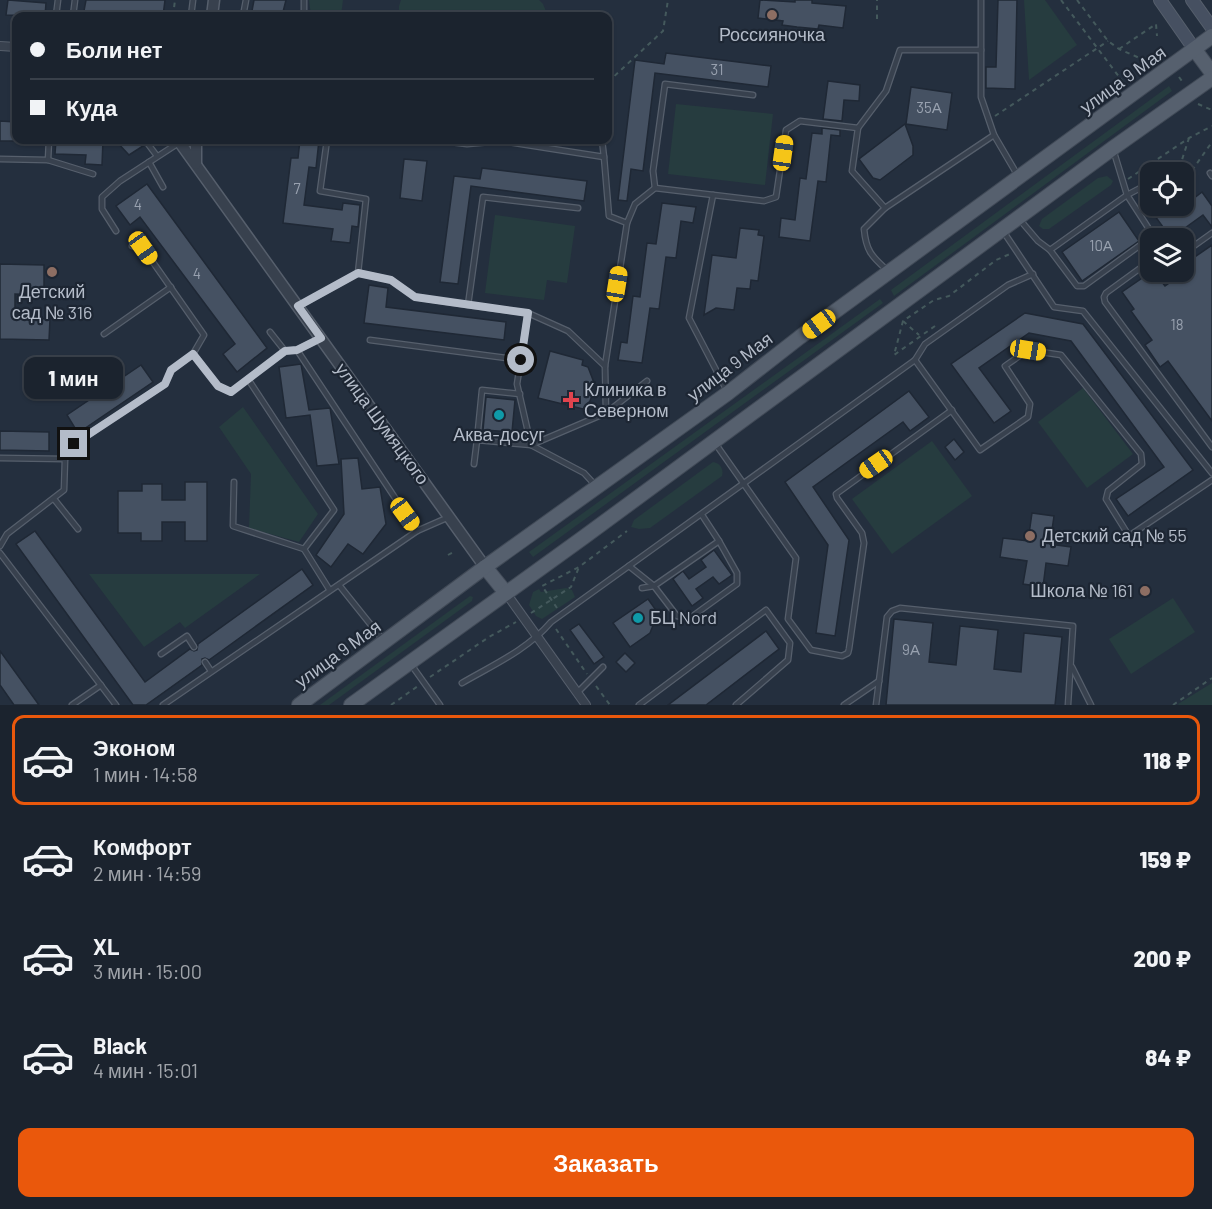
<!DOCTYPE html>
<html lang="ru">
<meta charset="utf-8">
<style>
:root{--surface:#1b232e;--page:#282f3a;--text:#f1f3f6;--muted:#a0a4aa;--line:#39404a;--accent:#ea580c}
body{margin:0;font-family:Barlow,sans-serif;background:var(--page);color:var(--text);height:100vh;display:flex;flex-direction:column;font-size:22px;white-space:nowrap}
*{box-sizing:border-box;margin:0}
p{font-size:20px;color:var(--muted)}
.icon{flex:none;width:33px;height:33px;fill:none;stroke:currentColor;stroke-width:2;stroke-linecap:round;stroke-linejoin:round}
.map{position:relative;height:705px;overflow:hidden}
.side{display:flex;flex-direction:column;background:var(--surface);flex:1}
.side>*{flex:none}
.banner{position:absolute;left:12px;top:12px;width:600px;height:132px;border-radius:12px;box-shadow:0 2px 4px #0004,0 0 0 2px var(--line);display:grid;align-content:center;height:132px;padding:0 18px;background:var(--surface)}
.fabs{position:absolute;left:1140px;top:162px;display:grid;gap:12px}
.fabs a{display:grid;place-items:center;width:54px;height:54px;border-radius:12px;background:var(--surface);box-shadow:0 2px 4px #0004,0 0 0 2px var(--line);font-size:30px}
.end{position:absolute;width:27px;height:27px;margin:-14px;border:8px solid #b4bcc9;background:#111;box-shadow:0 0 0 3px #111}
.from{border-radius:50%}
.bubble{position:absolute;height:42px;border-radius:12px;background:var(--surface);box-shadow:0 2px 4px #0004,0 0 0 2px var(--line);font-size:20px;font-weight:800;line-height:42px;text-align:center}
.car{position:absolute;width:18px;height:36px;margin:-18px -9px;border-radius:8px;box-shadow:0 0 4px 2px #0007;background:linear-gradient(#f5c518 24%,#345 0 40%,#f5c518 0 76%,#345 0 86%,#f5c518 0)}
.banner b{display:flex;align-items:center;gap:21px;height:57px;font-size:22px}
.banner b+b{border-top:2px solid var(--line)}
.banner i{width:15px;height:15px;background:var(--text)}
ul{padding:10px 0 0;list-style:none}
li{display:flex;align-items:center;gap:18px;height:90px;margin:0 12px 9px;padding:0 6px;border:3px solid transparent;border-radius:12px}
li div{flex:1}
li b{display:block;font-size:22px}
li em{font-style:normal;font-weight:800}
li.selected{border-color:var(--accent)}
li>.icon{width:54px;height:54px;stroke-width:1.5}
.action{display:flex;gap:12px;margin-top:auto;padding:12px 18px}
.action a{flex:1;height:69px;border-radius:12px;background:var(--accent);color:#fff;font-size:24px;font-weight:800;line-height:69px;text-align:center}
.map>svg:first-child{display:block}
</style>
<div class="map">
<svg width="1212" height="705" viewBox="0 0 1212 705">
<rect width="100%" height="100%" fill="#242f3e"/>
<!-- green -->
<g fill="#263c3f">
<polygon points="309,0 343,0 341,16 311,16"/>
<polygon points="401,0 539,0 543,4 548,16 399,16 399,6"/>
<polygon points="1024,0 1045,0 1077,45 1029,80"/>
<polygon points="1169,86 1172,91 894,296 891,290"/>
<polygon points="676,104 773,114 765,185 668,174"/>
<polygon points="1107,176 1113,181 1111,185 1049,229 1043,229 1039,226 1042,219 1098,178"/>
<polygon points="495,215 575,226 567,283 547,280 544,300 485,293"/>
<polygon points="880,299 883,303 533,557 529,552"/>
<polygon points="1083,388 1133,454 1087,488 1038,422"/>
<polygon points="243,407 318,514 299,542 249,528 251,474 219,427"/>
<polygon points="932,441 972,496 892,554 852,499"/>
<path d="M713 462C720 463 724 469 722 476L650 528 639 529 631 527 634 520Z"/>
<polygon points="89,574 260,574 185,628 180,622 144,647"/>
<polygon points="566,588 572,590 575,597 542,619 536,616 529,605 533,592 539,589 541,592"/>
<polygon points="470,596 473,597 472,601 329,705 320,705"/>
<polygon points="1173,598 1195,632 1131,674 1109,639"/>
<polygon points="1212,683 1212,705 1179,705 1178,704"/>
</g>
<!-- building -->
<g fill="#455162" stroke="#1f2835" stroke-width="1.5">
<polygon points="8,0 46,3 45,16 6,15"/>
<polygon points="86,0 165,0 163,16 83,16"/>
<polygon points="254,0 286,0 282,16 251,16"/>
<polygon points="760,0 795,2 795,0 812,0 812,3 846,6 843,28 819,25 818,29 797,27 782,25 783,21 758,18"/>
<polygon points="998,0 1017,0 1015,89 986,88 986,67 996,67"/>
<polygon points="666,53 771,66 768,87 655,73 643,171 631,169 627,201 618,200 635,60 664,64"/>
<polygon points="828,81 860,85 859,101 844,100 842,121 823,119"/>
<polygon points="911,87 952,93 947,130 906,124"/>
<polygon points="0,121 16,122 16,141 0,141"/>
<polygon points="905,124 913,146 913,155 880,180 873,178 859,159"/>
<polygon points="822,128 840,130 840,136 831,135 826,182 818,181 810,241 779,237 781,218 795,220 800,178 806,179 812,133 822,134"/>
<polygon points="56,140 103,140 102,165 85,164 86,155 55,154"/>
<polygon points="115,140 137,140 143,146 129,155"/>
<polygon points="300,140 319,140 316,168 309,167 304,205 342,210 343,203 360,205 358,227 352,226 350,243 331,241 333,229 283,223 291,158 298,158"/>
<polygon points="404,159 427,161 422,201 400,198"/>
<polygon points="482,168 587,181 584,201 471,186 458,284 440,282 454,176 480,179"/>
<polygon points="147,184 267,348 237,372 223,354 235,344 140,217 130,225 116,206"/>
<polygon points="1202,192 1212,206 1212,227 1203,215 1171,238 1152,212 1161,206 1184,206"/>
<polygon points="662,203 696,207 693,223 681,221 676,258 666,257 659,309 650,308 642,363 618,360 621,342 627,343 633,296 640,297 647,243 656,244"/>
<polygon points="1119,212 1139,241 1082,281 1062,252"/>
<polygon points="740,228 759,230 758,235 764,236 758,281 751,280 750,289 737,288 734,310 716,308 704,315 712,255 736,258"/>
<polygon points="1212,245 1212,421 1168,361 1160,367 1145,345 1152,340 1131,311 1134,309 1122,292 1151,272 1154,272 1165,286 1193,266 1189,261"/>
<polygon points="0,264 44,265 44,295 15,294 15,318 50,319 49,340 0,339"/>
<polygon points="369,285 388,288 386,307 506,322 504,340 364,323"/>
<polygon points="1025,313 1083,324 1193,470 1128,516 1116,499 1164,467 1071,341 1029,333 979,368 1011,411 994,423 951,364"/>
<polygon points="550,351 583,360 582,365 588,367 593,380 594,390 590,401 583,409 538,398"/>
<polygon points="301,364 309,410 330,408 339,464 317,466 310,415 286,418 279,367"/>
<polygon points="141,365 153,382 78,433 67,415"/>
<polygon points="909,391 929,417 910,431 903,422 813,487 849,540 835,636 816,633 828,545 785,482"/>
<polygon points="486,397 515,400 512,432 483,430"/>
<polygon points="0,431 49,432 49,451 0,450"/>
<polygon points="954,439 964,452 955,460 945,447"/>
<polygon points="358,458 362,489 380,487 386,524 363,554 348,544 331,567 316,555 344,514 341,459"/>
<polygon points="185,482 207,482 207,541 185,541 185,522 162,522 162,541 141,541 141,533 118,533 118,491 142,491 142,484 162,484 162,500 185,500"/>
<polygon points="1032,513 1054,516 1050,544 1071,547 1068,566 1046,563 1043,587 1023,584 1027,561 1000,557 1003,538 1028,541"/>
<polygon points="35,531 145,682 190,649 194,651 197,650 198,644 302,569 313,585 209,660 205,658 202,659 202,665 146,705 133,705 16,544"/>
<polygon points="714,550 732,575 719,584 713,577 696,589 703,598 692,606 673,579 683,571 689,579 706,567 701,560"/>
<polygon points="648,599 658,613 650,633 630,647 613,623"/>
<polygon points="894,619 933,623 929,662 956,665 960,626 998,630 994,669 1021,672 1024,633 1062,637 1055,705 886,705"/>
<polygon points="579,624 604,657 594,664 570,630"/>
<polygon points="766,631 779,649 706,705 668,705"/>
<polygon points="0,651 39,705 14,705 0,685"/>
<polygon points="625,653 635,663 626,672 616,662"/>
</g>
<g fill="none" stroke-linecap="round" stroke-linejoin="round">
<!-- service casing -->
<g stroke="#565f6c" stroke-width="7">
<g id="service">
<polyline points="981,0 981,97 994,135 1018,176"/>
<polyline points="56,16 58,0"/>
<polyline points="73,16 75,0"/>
<polyline points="191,16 193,0"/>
<polyline points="243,16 246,0"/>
<polyline points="304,16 304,0"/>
<polyline points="145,140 157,156"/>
<polyline points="327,140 320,191 366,199 358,273"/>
<polyline points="434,140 467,144 502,141 604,157 602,140"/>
<polyline points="604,157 609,216 627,223"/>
<polyline points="0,159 48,160 49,140"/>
<polyline points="48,160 93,174"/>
<polyline points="149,162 163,187"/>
<polyline points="1210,173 1212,176"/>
<polyline points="655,188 653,171 665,84 753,95"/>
<polyline points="713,195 689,318 727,391"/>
<polyline points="885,208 994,135"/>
<polyline points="1020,220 1038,241 1050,250 1077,286 1084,286 1150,238 1149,229 1127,195 1113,149"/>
<polyline points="116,231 102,209 102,197 120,181 180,142"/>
<polyline points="1003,231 1054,307 1083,311 1212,473"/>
<polyline points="1050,250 1127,195 1150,183"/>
<polyline points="1184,253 1212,233"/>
<polyline points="1150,261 1106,293 1104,297 1105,302 1212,447"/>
<path d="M887 270C871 256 866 250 864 229L885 208 852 171 858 128 886 91 900 50H981"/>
<polyline points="468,305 528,313 568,331 605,366 606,413 531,445 477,440 482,390 520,394"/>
<polyline points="299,306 358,273 391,280 415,297 468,305 483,197 578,208"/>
<polyline points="528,313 517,384 531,445 584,473 596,486"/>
<polyline points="270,332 285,351"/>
<polyline points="104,334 171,287"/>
<polyline points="370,340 521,360"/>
<polyline points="297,350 417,531"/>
<polyline points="193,354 218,386 231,392 285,351 297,350 319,339"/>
<polyline points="915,360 980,450 1028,417 1030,404 1005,366 1028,350 1061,355 1141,454 1142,464 1108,491 1106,499 1129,536 1212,480"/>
<polyline points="605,366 627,223 635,204 655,188 764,201 776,197 786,130 800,121 858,128"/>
<polyline points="248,379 334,510 304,549 329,589"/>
<polyline points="606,413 647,381"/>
<polyline points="715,443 796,558 788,619 811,650 842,656 848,653 849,649 864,543 862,533 837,498 836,494 952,410"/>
<polyline points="0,458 65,459"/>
<polyline points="474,464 477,440"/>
<polyline points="234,482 233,526 304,549"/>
<polyline points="54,499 78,529"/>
<polyline points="0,546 7,534 64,490 65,459 74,444 165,384 172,370 193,354 204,335 143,248 132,246"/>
<polyline points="0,553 116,705"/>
<polyline points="629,566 654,586 719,541 702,515"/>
<polyline points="339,585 383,640"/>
<polyline points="642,588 654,586 677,616 690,618 737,584 737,573 719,541"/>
<polyline points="161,654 187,636 194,647"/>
<polyline points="205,662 211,671"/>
<polyline points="410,663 440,705"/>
<polyline points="1072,667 1091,705"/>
<path d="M462 683C493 665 527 650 551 622L915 360 925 344 1008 285 1033 274"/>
<polyline points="577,693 603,667"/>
<polyline points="72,705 101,685"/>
<polyline points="163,705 417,531 449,517"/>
<polyline points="639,705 766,610 790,643 788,660 736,705"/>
<polyline points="844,705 879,681"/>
<polyline points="876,705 887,617 892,611 900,608 1073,626 1068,705"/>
</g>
</g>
<!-- minor casing -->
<g stroke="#565f6c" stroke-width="10">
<g id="minor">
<polyline points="0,46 16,47"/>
<polyline points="506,593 586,705"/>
</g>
</g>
<!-- tertiary casing -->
<g stroke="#565f6c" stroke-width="13">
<g id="tertiary">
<polyline points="212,16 214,0"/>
<polyline points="178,140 485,567"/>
<polyline points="196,140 196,164"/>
</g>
</g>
<!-- secondary casing -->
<g stroke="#565f6c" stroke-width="14">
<g id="secondary">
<polyline points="1160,0 1195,50"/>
<polyline points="1192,0 1212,28"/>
</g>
</g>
<!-- primary casing -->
<g stroke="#414a57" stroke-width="16">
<g id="primary">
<polyline points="1195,50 1212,73"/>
<polyline points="485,567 506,593"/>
<polyline points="299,705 485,567 728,393 800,337 1212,36"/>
<polyline points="351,705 584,537 1113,148 1212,78"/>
</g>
</g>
<!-- path -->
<g stroke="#44595c" stroke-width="2" stroke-dasharray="4.5 4.5" stroke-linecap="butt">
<polyline points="1061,0 1123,82"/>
<polyline points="1077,0 1108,41 1119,49 1151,63"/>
<polyline points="173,16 175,0"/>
<polyline points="877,19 877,0"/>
<polyline points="1119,49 1156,24 1157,36"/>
<polyline points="1179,77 1184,84"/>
<polyline points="608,82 663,31 668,0"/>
<polyline points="1198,104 1212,110"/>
<polyline points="995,116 1108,41"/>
<polyline points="1171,172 1180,166 1189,138"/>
<polyline points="1184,175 1193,169 1212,142"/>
<polyline points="1128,179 1189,138 1212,126"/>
<polyline points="903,321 919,335"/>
<polyline points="935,326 894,355 903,321 934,300 949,296 996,260 1010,254"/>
<polyline points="448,555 455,551"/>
<polyline points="557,608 542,586 579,567 627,531"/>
<polyline points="531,613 571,587 579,567"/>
<polyline points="556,629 587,674"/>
<polyline points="430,677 489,637 516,622"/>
<polyline points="596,686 610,705"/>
<polyline points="391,705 418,686"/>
<polyline points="1173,705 1212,678"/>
</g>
<!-- service -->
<use href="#service" stroke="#38414e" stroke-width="4.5"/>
<!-- minor -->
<use href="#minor" stroke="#38414e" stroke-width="8"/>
<!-- tertiary -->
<use href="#tertiary" stroke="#38414e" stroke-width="10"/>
<!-- secondary -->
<use href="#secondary" stroke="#465061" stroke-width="12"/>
<!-- primary -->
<use href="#primary" stroke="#56606e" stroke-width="14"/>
</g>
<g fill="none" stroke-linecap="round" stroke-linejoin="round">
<!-- route -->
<polyline stroke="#b4bcc9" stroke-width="8" points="74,444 165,384 171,370 193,354 218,386 231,392 285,351 297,350 321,338 298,306 358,273 391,280 415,297 528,313 521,360"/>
</g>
<!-- markers -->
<g fill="#8d6e63" stroke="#1d2633" stroke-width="2">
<circle cx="772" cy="15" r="6"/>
<circle cx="52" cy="272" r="6"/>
<circle cx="1030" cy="536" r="6"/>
<circle cx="1145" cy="591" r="6"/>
</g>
<path fill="#e0444e" stroke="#1d2633" stroke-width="2" d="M568 391h6v6h6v6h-6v6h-6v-6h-6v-6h6z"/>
<g fill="#0f9aa8" stroke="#1d2633" stroke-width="2">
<circle cx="499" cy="415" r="6"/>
<circle cx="638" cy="618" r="6"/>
</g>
<g text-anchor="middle" stroke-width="4.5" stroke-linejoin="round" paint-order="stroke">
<!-- number labels -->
<g font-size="15" fill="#98a1af">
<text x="717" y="75">31</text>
<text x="929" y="113">35А</text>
<text x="297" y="194">7</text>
<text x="138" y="210">4</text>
<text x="1101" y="251">10А</text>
<text x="197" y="279">4</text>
<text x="1177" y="330">18</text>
<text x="911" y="655">9А</text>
</g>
<!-- poi labels -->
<g font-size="18" fill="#b4bcc9" stroke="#1d2633">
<text x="772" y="41">Россияночка</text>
<text x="52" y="298">Детский<tspan x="52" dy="21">сад № 316</tspan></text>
<text x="584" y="396" text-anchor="start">Клиника в<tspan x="584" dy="21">Северном</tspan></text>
<text x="499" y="441">Аква-досуг</text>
<text x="1042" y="542" text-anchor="start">Детский сад № 55</text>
<text x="1133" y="597" text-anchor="end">Школа № 161</text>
<text x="650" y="624" text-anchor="start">БЦ Nord</text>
</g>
<!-- street labels -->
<g font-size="18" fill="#b4bcc9" stroke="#1d2633">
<text transform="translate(1123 80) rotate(-36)" y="6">улица 9 Мая</text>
<text transform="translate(730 367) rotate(-37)" y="6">улица 9 Мая</text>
<text transform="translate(382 424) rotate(54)" y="6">улица Шумяцкого</text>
<text transform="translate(338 654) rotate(-36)" y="6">улица 9 Мая</text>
</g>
</g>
</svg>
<div class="fabs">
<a><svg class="icon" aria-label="locate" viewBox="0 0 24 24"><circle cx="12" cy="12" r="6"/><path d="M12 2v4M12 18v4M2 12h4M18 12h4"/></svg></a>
<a><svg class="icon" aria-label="layers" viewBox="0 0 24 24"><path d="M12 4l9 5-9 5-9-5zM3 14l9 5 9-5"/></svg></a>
</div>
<i class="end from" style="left:521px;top:360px"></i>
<i class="end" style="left:74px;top:444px"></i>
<div class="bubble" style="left:24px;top:357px;width:99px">1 мин</div>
<i class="car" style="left:783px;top:153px;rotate:8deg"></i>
<i class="car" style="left:143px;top:248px;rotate:145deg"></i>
<i class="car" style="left:617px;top:284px;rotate:9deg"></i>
<i class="car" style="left:819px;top:324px;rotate:234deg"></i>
<i class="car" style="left:1028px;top:350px;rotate:99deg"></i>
<i class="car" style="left:876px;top:464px;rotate:235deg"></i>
<i class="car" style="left:405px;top:514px;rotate:144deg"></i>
<div class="banner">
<b><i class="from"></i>Боли нет</b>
<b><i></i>Куда</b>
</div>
</div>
<section class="side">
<ul>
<li class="selected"><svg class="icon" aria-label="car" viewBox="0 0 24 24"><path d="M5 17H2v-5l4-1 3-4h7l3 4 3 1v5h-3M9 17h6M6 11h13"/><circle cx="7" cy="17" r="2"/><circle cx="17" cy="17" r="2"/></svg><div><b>Эконом</b><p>1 мин · 14:58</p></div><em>118 ₽</em></li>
<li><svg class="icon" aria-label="car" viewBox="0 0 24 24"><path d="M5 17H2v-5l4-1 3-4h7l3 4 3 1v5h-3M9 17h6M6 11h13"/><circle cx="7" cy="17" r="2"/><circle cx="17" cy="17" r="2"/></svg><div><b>Комфорт</b><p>2 мин · 14:59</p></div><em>159 ₽</em></li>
<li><svg class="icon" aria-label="car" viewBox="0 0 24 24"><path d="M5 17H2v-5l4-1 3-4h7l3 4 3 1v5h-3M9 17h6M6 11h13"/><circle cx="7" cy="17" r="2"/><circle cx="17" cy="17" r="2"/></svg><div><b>XL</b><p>3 мин · 15:00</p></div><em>200 ₽</em></li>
<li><svg class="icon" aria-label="car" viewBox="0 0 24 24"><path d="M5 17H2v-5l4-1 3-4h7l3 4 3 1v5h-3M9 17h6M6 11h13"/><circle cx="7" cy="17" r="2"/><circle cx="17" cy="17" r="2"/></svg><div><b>Black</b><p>4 мин · 15:01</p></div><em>84 ₽</em></li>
</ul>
<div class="action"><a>Заказать</a></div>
</section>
